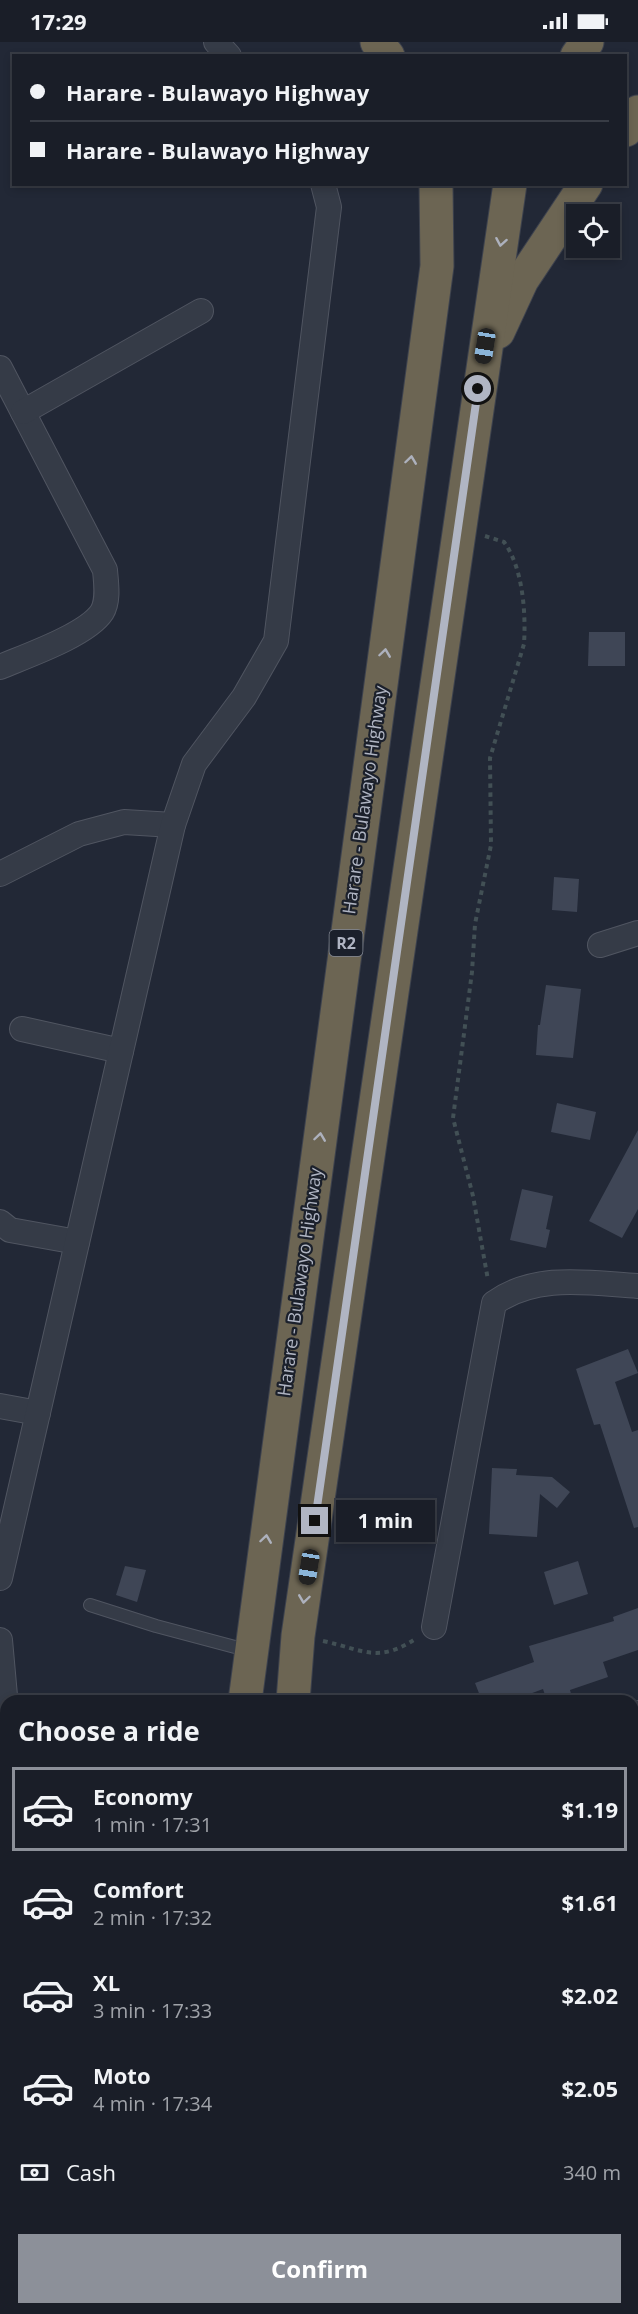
<!DOCTYPE html>
<meta charset="utf-8">
<style>
:root{--surface:#1a1e28;--page:#272b34;--text:#f1f3f6;--muted:#9fa2a8;--line:#383c45;--accent:#8c9099}
body{margin:0;font-family:"Open Sans",sans-serif;background:var(--page);color:var(--text);height:100vh;display:flex;flex-direction:column;font-size:22px;white-space:nowrap}
*{box-sizing:border-box;margin:0}
p{font-size:20px;color:var(--muted)}
.icon{flex:none;width:33px;height:33px;fill:none;stroke:currentColor;stroke-width:2;stroke-linecap:round;stroke-linejoin:round}
.map{position:relative;flex:1;overflow:hidden}
.sheet{position:absolute;left:0px;top:1653px;width:639px;height:620px;display:flex;flex-direction:column;background:var(--surface);border-radius:18px 18px 0 0;box-shadow:0 3px 9px #0003,0 0 0 2px var(--line)}
.sheet>*{flex:none}
.banner{position:absolute;left:12px;top:12px;width:615px;height:132px;border-radius:0px;box-shadow:0 3px 9px #0003,0 0 0 2px var(--line);display:grid;align-content:center;height:132px;padding:0 18px;background:var(--surface)}
.controls{position:absolute;left:566px;top:162px;display:grid;gap:12px}
.controls a{display:grid;place-items:center;width:54px;height:54px;border-radius:0px;background:var(--surface);box-shadow:0 3px 9px #0003,0 0 0 2px var(--line);font-size:30px}
.end{position:absolute;width:27px;height:27px;margin:-14px;border:8px solid #b0b5c3;background:#111;box-shadow:0 0 0 3px #111}
.from{border-radius:50%}
.bubble{position:absolute;height:42px;border-radius:0px;background:var(--surface);box-shadow:0 3px 9px #0003,0 0 0 2px var(--line);font-size:20px;font-weight:700;line-height:42px;text-align:center}
.car{position:absolute;width:18px;height:36px;margin:-18px -9px;border-radius:8px;box-shadow:0 0 4px 2px #0007;background:linear-gradient(#222 24%,#8ab4d8 0 40%,#222 0 76%,#8ab4d8 0 86%,#222 0)}
.banner b{display:flex;align-items:center;gap:21px;height:57px;font-size:22px}
.banner b+b{border-top:2px solid var(--line)}
.banner i{width:15px;height:15px;background:var(--text)}
ul{padding:0;list-style:none}
li{display:flex;align-items:center;gap:18px;height:84px;margin:0 12px 9px;padding:0 6px;border:3px solid transparent;border-radius:0px}
li div{flex:1}
li b{display:block;font-size:22px}
li em{font-style:normal;font-weight:700}
li.current{border-color:var(--accent)}
li>.icon{width:54px;height:54px;stroke-width:1.5}
h2{padding:0 18px;font-size:27px;line-height:72px}
.pay{display:flex;align-items:center;gap:15px;height:66px;padding:0 18px;font-size:22px}
.pay p{margin-inline-start:auto}
.primary-button{display:flex;gap:12px;margin-top:auto;padding:12px 18px}
.primary-button a{flex:1;height:69px;border-radius:0px;background:var(--accent);color:#fff;font-size:24px;font-weight:700;line-height:69px;text-align:center}
.status{display:flex;justify-content:space-between;align-items:center;height:42px;padding:0 30px;background:var(--surface);direction:ltr}
.status svg{height:16px;fill:currentColor}
.map>svg:first-child{display:block}
</style>
<div class="status"><b>17:29</b><svg viewBox="0 0 49 12"><path d="M0 12V9h3v3zM5 12V6h3v6zM10 12V3h3v9zM15 12V0h3v12zM26 1h20v11H26zM47 4h2v5h-2z"/></svg></div>
<div class="map">
<svg width="638" height="2272" viewBox="0 0 638 2272">
<rect width="100%" height="100%" fill="#222836"/>
<!-- building -->
<g fill="#3f4656">
<polygon points="589,590 625,590 625,624 588,624"/>
<polygon points="554,835 579,837 577,870 552,868"/>
<polygon points="546,943 581,947 573,1016 536,1013 538,983 540,983"/>
<polygon points="557,1061 596,1070 590,1098 551,1090"/>
<polygon points="638,1088 638,1167 622,1196 589,1179"/>
<polygon points="522,1147 553,1154 546,1187 550,1188 546,1206 510,1198"/>
<polygon points="628,1307 638,1331 615,1340 632,1390 638,1388 638,1485 634,1486 600,1382 594,1383 576,1327"/>
<polygon points="492,1426 517,1427 516,1433 552,1435 570,1450 557,1466 540,1452 537,1495 489,1492"/>
<polygon points="578,1519 588,1552 554,1563 544,1530"/>
<polygon points="125,1524 146,1528 137,1560 116,1553"/>
<polygon points="638,1566 638,1608 603,1620 608,1635 570,1648 573,1659 547,1659 543,1647 511,1659 482,1659 475,1641 534,1620 529,1604 614,1579 613,1575"/>
</g>
<g fill="none" stroke-linecap="round" stroke-linejoin="round">
<!-- lane casing -->
<g stroke="#505561" stroke-width="14">
<polyline id="lane" points="90,1563 156,1584 250,1609"/>
</g>
<!-- street casing -->
<g stroke="#505561" stroke-width="26">
<g id="street">
<polyline points="216,0 229,14"/>
<path d="M0 326 105 528C106 541 109 558 102 570 87 593 26 614 0 625"/>
<polyline points="23,370 201,269"/>
<polyline points="0,832 79,792 124,780 173,783"/>
<polyline points="600,903 638,891"/>
<polyline points="22,987 121,1009"/>
<polyline points="0,1180 10,1188 77,1200"/>
<polyline points="0,1364 38,1371"/>
<polyline points="0,1536 173,783 194,722 244,655 276,599 329,165 323,142"/>
<path d="M434 1585 494 1261C536 1231 589 1241 638 1244"/>
<polyline points="0,1598 6,1665"/>
<polyline points="633,1673 638,1671"/>
<polyline points="633,1906 638,1904"/>
<polyline points="633,2044 638,2043"/>
<polyline points="0,2183 6,2183"/>
<polyline points="80,2266 81,2272"/>
<polyline points="627,2266 629,2272"/>
</g>
</g>
<!-- highway casing -->
<g stroke="#3d424e" stroke-width="35">
<g id="highway">
<polyline points="377,0 388,14"/>
<polyline points="577,14 587,0"/>
<polyline points="626,88 638,70"/>
<polyline points="498,290 522,238 586,142"/>
<polyline points="245,1659 437,224 436,142"/>
<polyline points="293,1659 298,1594 510,142"/>
<polyline points="257,2266 258,2272"/>
<polyline points="314,2266 315,2272"/>
</g>
</g>
<!-- path -->
<g stroke="#425055" stroke-width="4" stroke-dasharray="4.5 4.5" stroke-linecap="butt">
<path d="M485 494 504 500C523 526 526 571 524 602L490 716 491 803 475 882 472 930 453 1076 473 1154 488 1238"/>
<path d="M323 1599C365 1608 377 1622 417 1596"/>
<polyline points="0,1705 6,1704"/>
<polyline points="633,1791 638,1789"/>
</g>
<!-- lane -->
<use href="#lane" stroke="#353b47" stroke-width="12"/>
<!-- street -->
<use href="#street" stroke="#353b47" stroke-width="24"/>
<!-- highway -->
<use href="#highway" stroke="#6c6553" stroke-width="33"/>
</g>
<!-- one-way arrows -->
<defs><path id="oneway-chevron" d="M-2-3.5L2.5 0L-2 3.5" fill="none" stroke-width="1.6" stroke-linecap="round" stroke-linejoin="round" transform="scale(1.5)"/></defs>
<g stroke="#adb1bd">
<use href="#oneway-chevron" transform="translate(501 200) rotate(100)"/>
<use href="#oneway-chevron" transform="translate(411 418) rotate(-82)"/>
<use href="#oneway-chevron" transform="translate(385 611) rotate(-82)"/>
<use href="#oneway-chevron" transform="translate(320 1095) rotate(-82)"/>
<use href="#oneway-chevron" transform="translate(266 1497) rotate(-82)"/>
<use href="#oneway-chevron" transform="translate(304 1557) rotate(98)"/>
</g>
<g fill="none" stroke-linecap="round" stroke-linejoin="round">
<!-- route -->
<polyline stroke="#b0b5c3" stroke-width="8" points="315,1479 478,347"/>
</g>
<g text-anchor="middle" stroke-width="4.5" stroke-linejoin="round" paint-order="stroke">
<!-- shield labels -->
<rect fill="#1b202b" stroke="#838895" stroke-width="1.5" x="329.5" y="888" width="33" height="26" rx="4.5"/>
<g font-size="16" font-weight="bold" fill="#b0b5c3">
<text x="346" y="907">R2</text>
</g>
<!-- street labels -->
<g font-size="18" fill="#b0b5c3" stroke="#1b202b">
<text transform="translate(365 758) rotate(-82)" y="6">Harare - Bulawayo Highway</text>
<text transform="translate(300 1240) rotate(-82)" y="6">Harare - Bulawayo Highway</text>
</g>
</g>
</svg>
<div class="controls">
<a><svg class="icon" aria-label="locate" viewBox="0 0 24 24"><circle cx="12" cy="12" r="6"/><path d="M12 2v4M12 18v4M2 12h4M18 12h4"/></svg></a>
</div>
<i class="end from" style="left:478px;top:347px"></i>
<i class="end" style="left:315px;top:1479px"></i>
<div class="bubble" style="left:336px;top:1458px;width:99px">1 min</div>
<i class="car" style="left:485px;top:304px;rotate:189deg"></i>
<i class="car" style="left:309px;top:1525px;rotate:189deg"></i>
<div class="banner">
<b><i class="from"></i>Harare - Bulawayo Highway</b>
<b><i></i>Harare - Bulawayo Highway</b>
</div>
<section class="sheet">
<h2>Choose a ride</h2>
<ul>
<li class="current"><svg class="icon" aria-label="car" viewBox="0 0 24 24"><path d="M5 17H2v-5l4-1 3-4h7l3 4 3 1v5h-3M9 17h6M6 11h13"/><circle cx="7" cy="17" r="2"/><circle cx="17" cy="17" r="2"/></svg><div><b>Economy</b><p>1 min · 17:31</p></div><em>$1.19</em></li>
<li><svg class="icon" aria-label="car" viewBox="0 0 24 24"><path d="M5 17H2v-5l4-1 3-4h7l3 4 3 1v5h-3M9 17h6M6 11h13"/><circle cx="7" cy="17" r="2"/><circle cx="17" cy="17" r="2"/></svg><div><b>Comfort</b><p>2 min · 17:32</p></div><em>$1.61</em></li>
<li><svg class="icon" aria-label="car" viewBox="0 0 24 24"><path d="M5 17H2v-5l4-1 3-4h7l3 4 3 1v5h-3M9 17h6M6 11h13"/><circle cx="7" cy="17" r="2"/><circle cx="17" cy="17" r="2"/></svg><div><b>XL</b><p>3 min · 17:33</p></div><em>$2.02</em></li>
<li><svg class="icon" aria-label="car" viewBox="0 0 24 24"><path d="M5 17H2v-5l4-1 3-4h7l3 4 3 1v5h-3M9 17h6M6 11h13"/><circle cx="7" cy="17" r="2"/><circle cx="17" cy="17" r="2"/></svg><div><b>Moto</b><p>4 min · 17:34</p></div><em>$2.05</em></li>
</ul>
<div class="pay"><svg class="icon" aria-label="cash" viewBox="0 0 24 24"><path d="M3 7h18v10H3z"/><circle cx="12" cy="12" r="2"/></svg>Cash<p>340 m</p></div>
<div class="primary-button"><a>Confirm</a></div>
</section>
</div>
